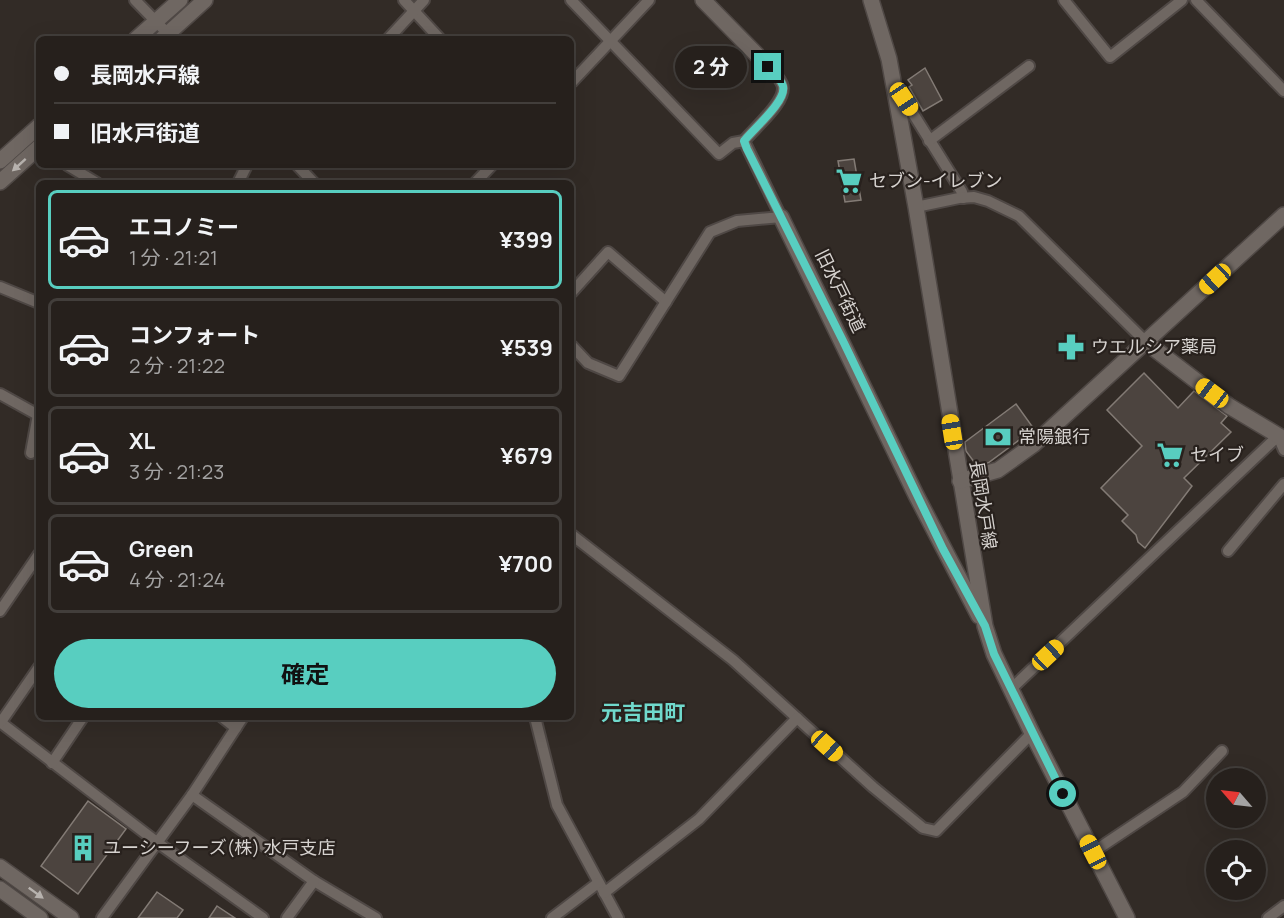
<!DOCTYPE html>
<html lang="ja">
<meta charset="utf-8">
<style>
:root{--surface:#26201c;--page:#322d29;--text:#f1f3f6;--muted:#a4a3a3;--line:#423e3b;--accent:#58cec0}
body{margin:0;font-family:Manrope,"Noto Sans JP",sans-serif;background:var(--page);color:var(--text);height:100vh;display:flex;flex-direction:column;font-size:22px;white-space:nowrap}
*{box-sizing:border-box;margin:0}
p{font-size:20px;color:var(--muted)}
.icon{flex:none;width:33px;height:33px;fill:none;stroke:currentColor;stroke-width:2;stroke-linecap:round;stroke-linejoin:round}
.map{position:relative;flex:1;overflow:hidden}
.sheet{position:absolute;left:36px;top:180px;width:538px;height:540px;display:flex;flex-direction:column;background:var(--surface);border-radius:9px;box-shadow:0 6px 24px #0002,0 0 0 2px var(--line)}
.sheet>*{flex:none}
.hud{position:absolute;left:36px;top:36px;width:538px;height:132px;border-radius:9px;box-shadow:0 6px 24px #0002,0 0 0 2px var(--line);display:grid;align-content:center;height:132px;padding:0 18px;background:var(--surface)}
.needle{width:39px;rotate:298deg}
.controls{position:absolute;left:1206px;top:768px;display:grid;gap:12px}
.controls a{display:grid;place-items:center;width:60px;height:60px;border-radius:50%;background:var(--surface);box-shadow:0 6px 24px #0002,0 0 0 2px var(--line);font-size:30px}
.end{position:absolute;width:27px;height:27px;margin:-14px;border:8px solid #58cec0;background:#111;box-shadow:0 0 0 3px #111}
.from{border-radius:50%}
.bubble{position:absolute;height:42px;border-radius:21px;background:var(--surface);box-shadow:0 6px 24px #0002,0 0 0 2px var(--line);font-size:20px;font-weight:700;line-height:42px;text-align:center}
.car{position:absolute;width:18px;height:36px;margin:-18px -9px;border-radius:8px;box-shadow:0 0 4px 2px #0007;background:linear-gradient(#f5c518 24%,#345 0 40%,#f5c518 0 76%,#345 0 86%,#f5c518 0)}
.hud b{display:flex;align-items:center;gap:21px;height:57px;font-size:22px}
.hud b+b{border-top:2px solid var(--line)}
.hud i{width:15px;height:15px;background:var(--text)}
ul{padding:10px 0 0;list-style:none}
li{display:flex;align-items:center;gap:18px;height:99px;margin:0 12px 9px;padding:0 6px;border:3px solid var(--line);border-radius:9px}
li div{flex:1}
li b{display:block;font-size:22px}
li em{font-style:normal;font-weight:700}
li.selected{border-color:var(--accent)}
li>.icon{width:54px;height:54px;stroke-width:1.5}
.button{display:flex;gap:12px;margin-top:auto;padding:12px 18px}
.button a{flex:1;height:69px;border-radius:36px;background:var(--accent);color:#111;font-size:24px;font-weight:700;line-height:69px;text-align:center}
.map>svg:first-child{display:block}
</style>
<div class="map">
<svg width="1284" height="918" viewBox="0 0 1284 918">
<rect width="100%" height="100%" fill="#322b26"/>
<!-- building -->
<g fill="#4c443f" stroke="#837b75" stroke-width="1.5">
<polygon points="925,68 942,100 923,111 909,87 912,85 908,80"/>
<polygon points="854,159 861,200 845,202 838,161"/>
<polygon points="1144,373 1178,408 1194,391 1227,416 1221,423 1231,432 1184,478 1192,486 1145,548 1138,542 1136,535 1122,521 1128,515 1101,488 1142,446 1107,410"/>
<polygon points="1016,404 1034,429 988,463 977,466 966,451 965,442"/>
<polygon points="88,801 126,829 78,894 41,866"/>
<polygon points="157,892 183,910 177,918 138,918"/>
<polygon points="217,906 235,918 209,918"/>
</g>
<g fill="none" stroke-linecap="round" stroke-linejoin="round">
<!-- street casing -->
<g stroke="#4f4845" stroke-width="14">
<g id="street">
<polyline points="135,0 173,39"/>
<polyline points="404,0 440,39"/>
<polyline points="571,0 719,154 733,143 744,141"/>
<polyline points="1064,0 1110,57 1182,0"/>
<polyline points="1196,0 1284,91"/>
<polyline points="388,39 424,0"/>
<polyline points="572,82 649,0"/>
<polyline points="895,93 904,99 962,192 963,198"/>
<polyline points="929,141 1029,66"/>
<polyline points="67,165 97,183"/>
<polyline points="297,165 314,183"/>
<polyline points="238,183 247,165"/>
<polyline points="475,183 492,165"/>
<polyline points="916,207 959,198 974,197 988,201 1019,216 1147,343"/>
<polyline points="0,287 39,303"/>
<polyline points="572,292 608,252 666,302"/>
<path d="M572 346 588 363 619 376 710 232 737 221 781 217 744 141C754 128 789 100 782 84 777 73 765 64 757 55"/>
<polyline points="0,394 38,415"/>
<polyline points="31,453 39,409"/>
<polyline points="572,535 733,660 873,787 923,828 936,831 1032,733"/>
<polyline points="1228,551 1284,484"/>
<polyline points="0,611 39,554"/>
<polyline points="1011,689 1278,436 1284,450"/>
<polyline points="222,717 236,728"/>
<polyline points="535,717 557,805 618,918"/>
<polyline points="0,722 158,843 263,918"/>
<polyline points="1,722 39,667"/>
<polyline points="52,763 83,717"/>
<polyline points="192,795 314,881 376,918"/>
<polyline points="1093,852 1183,792 1222,751"/>
<polyline points="604,893 699,819 797,718"/>
<polyline points="102,918 192,795 243,717"/>
<polyline points="287,918 314,881"/>
<polyline points="552,918 598,883"/>
<polyline points="1268,918 1284,906"/>
</g>
</g>
<!-- secondary casing -->
<g stroke="#4f4845" stroke-width="18">
<g id="secondary">
<polyline points="703,0 757,55"/>
<polyline points="871,0 889,59 916,207 985,626 994,654 1032,733 1127,918"/>
<polyline points="136,39 180,0"/>
<polyline points="162,39 205,0"/>
<polyline points="0,161 39,126"/>
<polyline points="0,182 39,147"/>
<polyline points="781,217 916,495 979,616"/>
<polyline points="1147,343 1229,406 1284,439"/>
<polyline points="960,481 998,470 1033,445 1284,215"/>
<polyline points="0,867 71,918"/>
<polyline points="0,889 40,918"/>
</g>
</g>
<!-- street -->
<use href="#street" stroke="#6f6762" stroke-width="10"/>
<!-- secondary -->
<use href="#secondary" stroke="#6f6762" stroke-width="15"/>
</g>
<!-- one-way arrows -->
<defs><path id="oneway-solid" d="M-6-.8H1V-3.2L6.5 0L1 3.2V.8H-6Z" transform="scale(1.5)"/></defs>
<g fill="#b7b2ae">
<use href="#oneway-solid" transform="translate(19 165) rotate(138)"/>
<use href="#oneway-solid" transform="translate(36 893) rotate(36)"/>
</g>
<g fill="none" stroke-linecap="round" stroke-linejoin="round">
<!-- route -->
<path stroke="#58cec0" stroke-width="8" d="M768 67C773 72 781 79 783 86 787 101 753 129 744 141L747 149 844 343 943 549 985 626 994 654 1063 794"/>
</g>
<!-- icons -->
<defs>
<g id="supermarket-bare" transform="scale(2.07)"><path d="M-6-5.5h2.5l.6 2H6L4.5 2H-2.5L-4.4-4H-6ZM-1.5 3.2a1.3 1.3 0 1 0 .1 0ZM3 3.2a1.3 1.3 0 1 0 .1 0Z" fill="#58cec0" stroke="#28211d" stroke-width="2.5" paint-order="stroke"/></g>
<g id="pharmacy-bare" transform="scale(2.07)"><path d="M-2-6h4v4h4v4h-4v4h-4v-4h-4v-4h4Z" fill="#58cec0" stroke="#28211d" stroke-width="2.5" paint-order="stroke"/></g>
<g id="bank-bare" transform="scale(2.07)"><path d="M-6-4H6V4H-6ZM0-2.3a2.3 2.3 0 1 0 0 4.6a2.3 2.3 0 1 0 0-4.6Z" fill="#58cec0" stroke="#28211d" stroke-width="2.5" paint-order="stroke"/></g>
<g id="building-bare" transform="scale(2.07)"><path d="M-4-6H4V6H1V3H-1V6H-4ZM-2.5-4.3h1.7v1.8h-1.7ZM.8-4.3h1.7v1.8H.8ZM-2.5-1h1.7V.8h-1.7ZM.8-1h1.7V.8H.8Z" fill="#58cec0" stroke="#28211d" stroke-width="2.5" paint-order="stroke"/></g>
</defs>
<g fill-rule="evenodd">
<use href="#supermarket-bare" x="849" y="181"/>
<use href="#pharmacy-bare" x="1071" y="347"/>
<use href="#bank-bare" x="998" y="437"/>
<use href="#supermarket-bare" x="1170" y="455"/>
<use href="#building-bare" x="83" y="848"/>
</g>
<g text-anchor="middle" stroke-width="4.5" stroke-linejoin="round" paint-order="stroke">
<!-- poi labels -->
<g font-size="18" fill="#d6d2cf" stroke="#28211d" text-anchor="start">
<text x="869" y="187">セブン-イレブン</text>
<text x="1091" y="353">ウエルシア薬局</text>
<text x="1018" y="443">常陽銀行</text>
<text x="1190" y="461">セイブ</text>
<text x="103" y="854">ユーシーフーズ(株) 水戸支店</text>
</g>
<!-- street labels -->
<g font-size="18" fill="#d6d2cf" stroke="#28211d">
<text transform="translate(840 291) rotate(64)" y="6">旧水戸街道</text>
<text transform="translate(983 505) rotate(81)" y="6">長岡水戸線</text>
</g>
<!-- quarter labels -->
<g font-size="21" font-weight="bold" fill="#70d9cc" stroke="#28211d">
<text x="643" y="720">元吉田町</text>
</g>
</g>
</svg>
<div class="controls">
<a><svg class="needle" viewBox="-14 -14 28 28"><path d="M0-13l5 13h-10z" fill="#e53935"/><path d="M0 13l5-13h-10z" fill="#a4a3a3"/></svg></a>
<a><svg class="icon" aria-label="locate" viewBox="0 0 24 24"><circle cx="12" cy="12" r="6"/><path d="M12 2v4M12 18v4M2 12h4M18 12h4"/></svg></a>
</div>
<i class="end from" style="left:1063px;top:794px"></i>
<i class="end" style="left:768px;top:67px"></i>
<div class="bubble" style="left:675px;top:46px;width:72px">2 分</div>
<i class="car" style="left:904px;top:99px;rotate:146deg"></i>
<i class="car" style="left:1215px;top:279px;rotate:227deg"></i>
<i class="car" style="left:1212px;top:393px;rotate:307deg"></i>
<i class="car" style="left:952px;top:432px;rotate:351deg"></i>
<i class="car" style="left:1048px;top:655px;rotate:47deg"></i>
<i class="car" style="left:827px;top:746px;rotate:132deg"></i>
<i class="car" style="left:1093px;top:852px;rotate:333deg"></i>
<div class="hud">
<b><i class="from"></i>長岡水戸線</b>
<b><i></i>旧水戸街道</b>
</div>
<section class="sheet">
<ul>
<li class="selected"><svg class="icon" aria-label="car" viewBox="0 0 24 24"><path d="M5 17H2v-5l4-1 3-4h7l3 4 3 1v5h-3M9 17h6M6 11h13"/><circle cx="7" cy="17" r="2"/><circle cx="17" cy="17" r="2"/></svg><div><b>エコノミー</b><p>1 分 · 21:21</p></div><em>¥399</em></li>
<li><svg class="icon" aria-label="car" viewBox="0 0 24 24"><path d="M5 17H2v-5l4-1 3-4h7l3 4 3 1v5h-3M9 17h6M6 11h13"/><circle cx="7" cy="17" r="2"/><circle cx="17" cy="17" r="2"/></svg><div><b>コンフォート</b><p>2 分 · 21:22</p></div><em>¥539</em></li>
<li><svg class="icon" aria-label="car" viewBox="0 0 24 24"><path d="M5 17H2v-5l4-1 3-4h7l3 4 3 1v5h-3M9 17h6M6 11h13"/><circle cx="7" cy="17" r="2"/><circle cx="17" cy="17" r="2"/></svg><div><b>XL</b><p>3 分 · 21:23</p></div><em>¥679</em></li>
<li><svg class="icon" aria-label="car" viewBox="0 0 24 24"><path d="M5 17H2v-5l4-1 3-4h7l3 4 3 1v5h-3M9 17h6M6 11h13"/><circle cx="7" cy="17" r="2"/><circle cx="17" cy="17" r="2"/></svg><div><b>Green</b><p>4 分 · 21:24</p></div><em>¥700</em></li>
</ul>
<div class="button"><a>確定</a></div>
</section>
</div>
